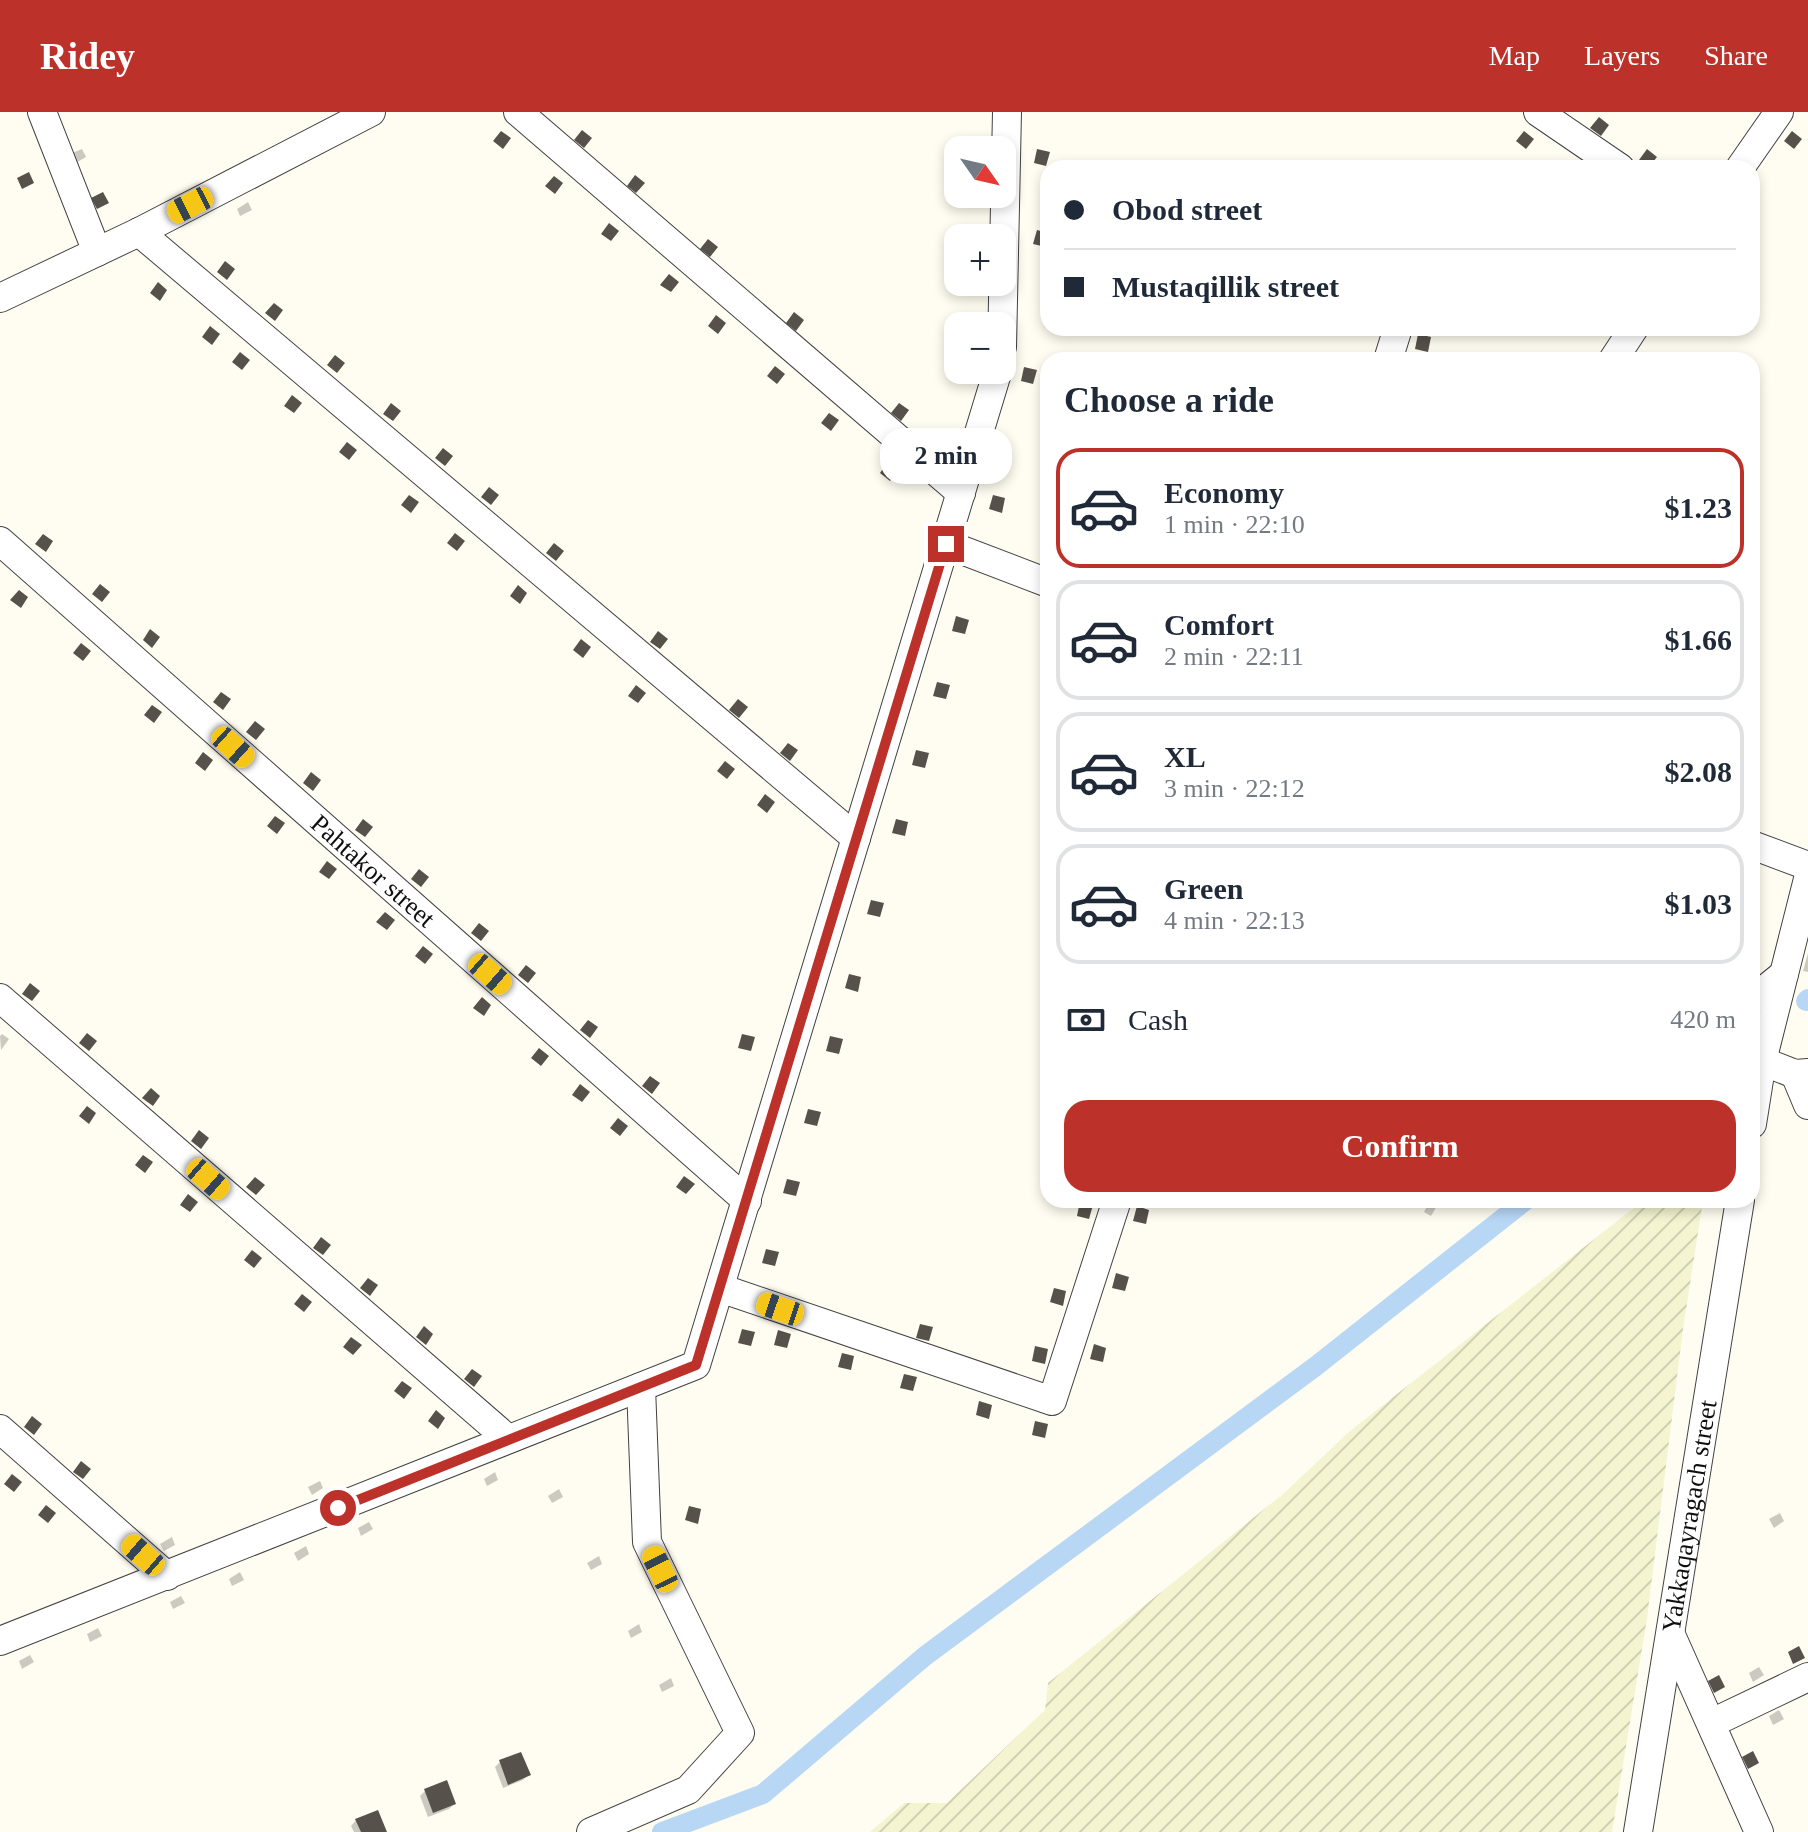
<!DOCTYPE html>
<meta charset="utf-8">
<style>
:root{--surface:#fff;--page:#f2f2f3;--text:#1f2937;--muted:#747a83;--line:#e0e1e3;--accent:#bc3129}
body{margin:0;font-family:Georgia,serif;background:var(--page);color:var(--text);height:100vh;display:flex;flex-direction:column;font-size:30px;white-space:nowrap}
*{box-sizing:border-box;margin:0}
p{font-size:26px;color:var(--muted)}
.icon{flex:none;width:44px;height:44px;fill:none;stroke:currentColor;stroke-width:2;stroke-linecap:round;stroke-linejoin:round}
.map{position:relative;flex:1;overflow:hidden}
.details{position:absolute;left:1040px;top:240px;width:720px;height:856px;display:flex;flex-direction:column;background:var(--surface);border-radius:24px;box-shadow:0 4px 12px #0003}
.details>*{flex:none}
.hud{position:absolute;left:1040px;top:48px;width:720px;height:176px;border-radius:24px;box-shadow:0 4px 12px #0003;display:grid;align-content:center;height:176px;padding:0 24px;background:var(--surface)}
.needle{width:52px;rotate:124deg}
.tools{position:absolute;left:944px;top:24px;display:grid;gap:16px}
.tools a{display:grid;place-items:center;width:72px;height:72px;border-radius:16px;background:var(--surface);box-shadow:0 4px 12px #0003;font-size:40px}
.end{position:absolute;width:36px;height:36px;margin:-18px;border:10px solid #bc3129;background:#fff;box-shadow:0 0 0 4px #fff}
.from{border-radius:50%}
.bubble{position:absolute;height:56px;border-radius:24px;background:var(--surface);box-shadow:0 4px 12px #0003;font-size:26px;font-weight:800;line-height:56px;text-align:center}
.car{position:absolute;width:24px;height:48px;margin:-24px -12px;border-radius:10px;box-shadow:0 0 6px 2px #0007;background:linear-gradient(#f5c518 24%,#345 0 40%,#f5c518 0 76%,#345 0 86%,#f5c518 0)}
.hud b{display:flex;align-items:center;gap:28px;height:76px;font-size:30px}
.hud b+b{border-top:2px solid var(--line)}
.hud i{width:20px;height:20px;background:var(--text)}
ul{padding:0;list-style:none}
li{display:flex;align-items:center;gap:24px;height:120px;margin:0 16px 12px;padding:0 8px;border:4px solid var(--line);border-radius:24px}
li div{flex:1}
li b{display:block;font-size:30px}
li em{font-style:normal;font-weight:800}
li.on{border-color:var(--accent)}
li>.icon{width:72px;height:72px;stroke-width:1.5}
h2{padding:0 24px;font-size:36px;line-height:96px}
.pay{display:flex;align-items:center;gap:20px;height:88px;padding:0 24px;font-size:30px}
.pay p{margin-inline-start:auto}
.primary-button{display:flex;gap:16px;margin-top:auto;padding:16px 24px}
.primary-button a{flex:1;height:92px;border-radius:24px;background:var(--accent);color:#fff;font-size:32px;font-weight:800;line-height:92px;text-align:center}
header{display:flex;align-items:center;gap:48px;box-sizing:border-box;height:112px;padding:0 40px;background:var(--accent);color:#fff}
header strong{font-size:38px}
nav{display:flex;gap:44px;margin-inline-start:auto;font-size:28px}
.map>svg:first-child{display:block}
</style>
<header>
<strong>Ridey</strong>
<nav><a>Map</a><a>Layers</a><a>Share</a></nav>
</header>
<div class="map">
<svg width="1808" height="1720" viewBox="0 0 1808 1720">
<defs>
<pattern id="farmland-furrows" width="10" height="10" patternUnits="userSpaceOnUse" patternTransform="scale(2)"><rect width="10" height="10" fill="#f4f4d1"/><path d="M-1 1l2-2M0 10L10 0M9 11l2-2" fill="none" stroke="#d0d0b2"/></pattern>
</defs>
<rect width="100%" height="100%" fill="#fffdf1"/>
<!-- farmland -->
<polygon fill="url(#farmland-furrows)" points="1647,1088 1703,1088 1683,1217 1647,1506 1612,1720 870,1720 904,1691 947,1691 1045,1598 1048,1571 1283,1382 1350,1319 1630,1099"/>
<!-- shadow -->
<g fill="#0003">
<polygon points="82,37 86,45 74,52 72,41"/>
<polygon points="958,74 958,82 967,82 964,89 954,86"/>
<polygon points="1752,79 1758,84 1752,92"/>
<polygon points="248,90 252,98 240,104 237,97"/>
<polygon points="1636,241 1643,246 1642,248 1630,248"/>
<polygon points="1808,841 1808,860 1803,859"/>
<polygon points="2,922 9,927 1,938 0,924"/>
<polygon points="1430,1088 1438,1092 1431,1104 1424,1100"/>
<polygon points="495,1360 498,1368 487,1374 484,1367"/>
<polygon points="320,1369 323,1376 312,1383 308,1375"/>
<polygon points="559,1377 563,1385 552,1391 548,1384"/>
<polygon points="1780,1401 1784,1409 1774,1416 1769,1407"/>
<polygon points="369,1410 373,1417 361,1424 358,1416"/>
<polygon points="172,1425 175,1433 164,1439 160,1432"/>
<polygon points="306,1434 309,1442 298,1449 294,1441"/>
<polygon points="599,1444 602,1452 591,1458 587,1451"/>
<polygon points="240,1460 244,1468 232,1474 229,1467"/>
<polygon points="181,1484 185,1491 173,1497 170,1490"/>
<polygon points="639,1512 642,1520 631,1526 628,1519"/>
<polygon points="98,1516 102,1524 90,1530 87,1522"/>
<polygon points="30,1543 34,1550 22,1557 19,1549"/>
<polygon points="1759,1555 1764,1563 1753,1570 1749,1561"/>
<polygon points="671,1566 674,1574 662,1580 659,1573"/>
<polygon points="1779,1598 1784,1607 1773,1613 1769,1604"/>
<polygon points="520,1642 528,1663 523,1668 503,1676 495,1655 500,1650"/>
<polygon points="425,1679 454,1692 449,1697 428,1705 420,1684"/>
<polygon points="356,1708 385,1720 354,1720 351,1714"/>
</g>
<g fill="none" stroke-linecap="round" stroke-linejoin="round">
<!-- canal -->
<g stroke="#b7d7f5" stroke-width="20">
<polyline points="1806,889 1808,887"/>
<polyline points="662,1720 763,1682 925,1544 1316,1254 1526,1088"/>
</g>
</g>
<!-- building -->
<g fill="#57514b">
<polygon points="1599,5 1609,13 1601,24 1590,16"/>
<polygon points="582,18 592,26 584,36 574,28"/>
<polygon points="501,19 511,26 503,37 493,29"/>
<polygon points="1524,19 1534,27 1526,37 1516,29"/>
<polygon points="1792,19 1802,27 1794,37 1784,29"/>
<polygon points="1037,37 1050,40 1046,54 1034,51"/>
<polygon points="1647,37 1657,45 1649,55 1639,48"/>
<polygon points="29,60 34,71 22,77 17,66"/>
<polygon points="635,63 645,71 636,81 627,74"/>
<polygon points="554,64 563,71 555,82 545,74"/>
<polygon points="103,80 109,91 97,97 91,86"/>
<polygon points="609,111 619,119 611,129 601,122"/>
<polygon points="1037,118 1048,121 1046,135 1033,132"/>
<polygon points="708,127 718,135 710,145 700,137"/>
<polygon points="225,149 235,157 227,168 217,160"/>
<polygon points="669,162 679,170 671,180 660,173"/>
<polygon points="158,170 167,178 160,189 150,181"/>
<polygon points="274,191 283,198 275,209 265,201"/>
<polygon points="794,200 804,208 796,219 786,211"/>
<polygon points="716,203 726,211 718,222 708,214"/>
<polygon points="210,214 220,222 212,233 202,225"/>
<polygon points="1418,222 1431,225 1428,240 1415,237"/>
<polygon points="240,240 250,248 242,258 232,250"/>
<polygon points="335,243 345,251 337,261 327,253"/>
<polygon points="775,254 785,262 777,272 767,264"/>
<polygon points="1024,255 1037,258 1033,272 1021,269"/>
<polygon points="292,283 302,291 294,301 284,294"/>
<polygon points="391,291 401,299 393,309 383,302"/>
<polygon points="899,291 909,298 901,309 891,301"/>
<polygon points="829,301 839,308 831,319 821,311"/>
<polygon points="347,330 357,338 349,348 339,340"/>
<polygon points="443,336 453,344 445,354 435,346"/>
<polygon points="887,351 898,359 890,369 880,361"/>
<polygon points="489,375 499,383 491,393 481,385"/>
<polygon points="409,383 419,390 411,401 401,393"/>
<polygon points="993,383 1005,386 1002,401 989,397"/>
<polygon points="455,421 465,429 457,439 447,431"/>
<polygon points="43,422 53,429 46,440 35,432"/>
<polygon points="554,431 564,439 556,449 546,441"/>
<polygon points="100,472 110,480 102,490 92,482"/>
<polygon points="518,473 527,481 520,492 510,484"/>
<polygon points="19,478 28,485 21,496 10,488"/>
<polygon points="956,504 969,508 965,522 952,519"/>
<polygon points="150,517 160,525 152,536 143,528"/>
<polygon points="658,519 668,527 660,537 650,530"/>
<polygon points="581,527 591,535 583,546 573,538"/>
<polygon points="81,531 91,539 83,549 73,541"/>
<polygon points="937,570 950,573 946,587 933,584"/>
<polygon points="636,573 646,581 638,591 628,584"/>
<polygon points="221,580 231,587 223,598 213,590"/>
<polygon points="738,587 748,595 739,606 729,598"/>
<polygon points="152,593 162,600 154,611 144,603"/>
<polygon points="255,609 265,617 256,628 246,620"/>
<polygon points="788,631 798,638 790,649 780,641"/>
<polygon points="916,638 929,641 925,656 912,653"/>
<polygon points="203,640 213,648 205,659 195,651"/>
<polygon points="725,649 735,657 727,667 717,659"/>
<polygon points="311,660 321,668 313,679 303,671"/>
<polygon points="765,682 775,690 767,701 757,693"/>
<polygon points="275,704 285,711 277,722 267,714"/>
<polygon points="363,707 373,715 365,725 355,718"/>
<polygon points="896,707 908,710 905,724 892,721"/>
<polygon points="327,749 337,757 329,767 319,760"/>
<polygon points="419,757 429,765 421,775 411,767"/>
<polygon points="871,788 884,791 880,805 867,802"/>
<polygon points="385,800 395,808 387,818 376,810"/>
<polygon points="479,811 489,819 481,829 471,821"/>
<polygon points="423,834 433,842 425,852 415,844"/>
<polygon points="526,853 536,861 528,871 518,863"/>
<polygon points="849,862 861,865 858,880 845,876"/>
<polygon points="30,871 40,879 32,889 22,882"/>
<polygon points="482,885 491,893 484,904 473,896"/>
<polygon points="588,908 598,915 590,926 580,918"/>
<polygon points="87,921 97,929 89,939 79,931"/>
<polygon points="742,922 755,925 751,939 738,936"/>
<polygon points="830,924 843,927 839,942 826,939"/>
<polygon points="539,936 549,944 541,954 531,946"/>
<polygon points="650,964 660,971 652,982 642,974"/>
<polygon points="580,972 590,980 582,990 572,983"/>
<polygon points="151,976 160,984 153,994 142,986"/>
<polygon points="87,994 96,1001 89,1012 79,1004"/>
<polygon points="808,997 821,1000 817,1014 804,1011"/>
<polygon points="618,1006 628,1014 620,1024 610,1016"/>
<polygon points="199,1018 209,1026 201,1037 191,1029"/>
<polygon points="143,1043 153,1050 145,1061 135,1053"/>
<polygon points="684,1064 695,1072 686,1082 676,1075"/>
<polygon points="255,1065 265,1073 256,1083 246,1075"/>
<polygon points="787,1067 800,1070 796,1084 783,1081"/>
<polygon points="188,1082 198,1090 190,1100 180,1093"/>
<polygon points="1080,1089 1093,1093 1089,1107 1077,1104"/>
<polygon points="1137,1094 1149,1098 1146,1112 1133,1109"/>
<polygon points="321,1125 331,1133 323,1143 313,1136"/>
<polygon points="766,1137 779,1140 775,1154 762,1151"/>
<polygon points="252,1138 262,1146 254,1156 244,1148"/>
<polygon points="1116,1161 1129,1165 1125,1179 1112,1176"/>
<polygon points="368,1166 378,1173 370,1184 360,1176"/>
<polygon points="1054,1176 1066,1179 1063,1194 1050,1190"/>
<polygon points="302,1182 312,1190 304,1200 294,1192"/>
<polygon points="920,1212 933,1215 929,1229 916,1226"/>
<polygon points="424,1214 433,1222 426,1233 416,1225"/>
<polygon points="742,1217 755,1220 751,1234 738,1231"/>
<polygon points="778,1218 791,1222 787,1236 774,1233"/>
<polygon points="351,1225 362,1233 353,1243 343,1235"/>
<polygon points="1094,1232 1106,1236 1103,1250 1090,1247"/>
<polygon points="1035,1234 1048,1237 1045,1252 1032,1249"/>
<polygon points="842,1241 854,1244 851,1258 838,1255"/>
<polygon points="472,1257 482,1264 474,1275 464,1267"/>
<polygon points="904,1262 917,1265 913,1279 900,1276"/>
<polygon points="402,1269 412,1276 404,1287 394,1279"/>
<polygon points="979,1289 992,1293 989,1307 976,1303"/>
<polygon points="436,1298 445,1306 438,1317 428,1309"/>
<polygon points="32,1304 42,1312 34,1323 24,1315"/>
<polygon points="1035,1309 1048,1312 1045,1326 1032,1323"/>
<polygon points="81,1349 91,1357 83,1367 73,1360"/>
<polygon points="12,1362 22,1370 14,1380 4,1372"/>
<polygon points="46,1393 56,1401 48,1411 38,1403"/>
<polygon points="689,1394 701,1397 698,1412 685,1408"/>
<polygon points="1799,1534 1805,1546 1793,1552 1788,1540"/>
<polygon points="1719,1563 1725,1575 1714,1581 1708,1569"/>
<polygon points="1753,1639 1759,1651 1748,1657 1742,1645"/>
<polygon points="521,1640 531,1663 508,1673 499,1648"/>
<polygon points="447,1668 456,1692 433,1701 424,1677"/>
<polygon points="378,1698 387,1720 361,1720 355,1707"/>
</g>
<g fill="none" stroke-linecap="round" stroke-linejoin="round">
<!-- minor casing -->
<g stroke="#424242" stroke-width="30">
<g id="minor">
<polyline points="42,0 97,140"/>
<polyline points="518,0 961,381"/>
<polyline points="1538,0 1620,56"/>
<polyline points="1740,56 1779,0"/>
<polyline points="139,120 856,726"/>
<polyline points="0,186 139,120 371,0"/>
<polyline points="1002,235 1007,0"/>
<polyline points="1388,248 1398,216"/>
<polyline points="1613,248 1634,216"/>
<path id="s1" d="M0 429 747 1089"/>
<polyline points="946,432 1048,471"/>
<polyline points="1752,733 1808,754"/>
<polyline points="0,886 508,1327"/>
<polyline points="1752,888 1784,862"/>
<polyline points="1762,949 1795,962 1808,961"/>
<polyline points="1795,962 1808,993"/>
<polyline points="1752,1012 1762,949 1808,767"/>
<polyline points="720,1176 1052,1289 1117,1088"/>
<polyline points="0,1317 167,1464"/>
<polyline points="1671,1523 1759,1720"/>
<polyline points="0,1529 696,1253 998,258"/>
<polyline points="1712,1611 1808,1565"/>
<polyline points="591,1720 688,1678 740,1621 647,1430 641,1275"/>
<path id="s2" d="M1638 1720 1740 1088"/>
</g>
</g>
<!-- minor -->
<use href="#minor" stroke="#fff" stroke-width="28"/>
</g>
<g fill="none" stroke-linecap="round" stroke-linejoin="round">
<!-- route -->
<polyline stroke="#bc3129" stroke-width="10" points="338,1396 696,1253 946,432"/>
</g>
<g text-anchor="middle" stroke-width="8" stroke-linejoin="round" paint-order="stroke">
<!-- street labels -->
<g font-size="26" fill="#0f0f0f" stroke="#fff">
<text dy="9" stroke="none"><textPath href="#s1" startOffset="498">Pahtakor street</textPath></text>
<text dy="9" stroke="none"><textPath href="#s2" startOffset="320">Yakkaqayragach street</textPath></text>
</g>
</g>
</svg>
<div class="tools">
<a><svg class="needle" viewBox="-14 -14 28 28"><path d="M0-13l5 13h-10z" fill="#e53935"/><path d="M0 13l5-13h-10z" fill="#747a83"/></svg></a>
<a>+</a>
<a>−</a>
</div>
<i class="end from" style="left:338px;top:1396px"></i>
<i class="end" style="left:946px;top:432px"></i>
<div class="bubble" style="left:880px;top:316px;width:132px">2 min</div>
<i class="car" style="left:190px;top:93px;rotate:243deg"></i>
<i class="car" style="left:233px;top:635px;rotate:132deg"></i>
<i class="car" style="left:490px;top:862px;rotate:131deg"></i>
<i class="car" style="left:208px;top:1067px;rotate:131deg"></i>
<i class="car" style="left:780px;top:1197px;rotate:289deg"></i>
<i class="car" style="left:143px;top:1443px;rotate:311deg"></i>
<i class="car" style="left:660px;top:1457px;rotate:334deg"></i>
<div class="hud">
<b><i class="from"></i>Obod street</b>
<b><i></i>Mustaqillik street</b>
</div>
<section class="details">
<h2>Choose a ride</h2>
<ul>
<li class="on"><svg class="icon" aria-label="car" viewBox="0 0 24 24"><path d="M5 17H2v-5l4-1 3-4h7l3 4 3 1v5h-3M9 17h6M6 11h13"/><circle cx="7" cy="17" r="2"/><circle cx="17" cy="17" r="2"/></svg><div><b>Economy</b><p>1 min · 22:10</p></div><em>$1.23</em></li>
<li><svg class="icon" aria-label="car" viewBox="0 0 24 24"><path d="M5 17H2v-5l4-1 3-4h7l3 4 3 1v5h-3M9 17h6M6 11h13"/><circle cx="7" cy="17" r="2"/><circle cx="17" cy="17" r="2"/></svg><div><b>Comfort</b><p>2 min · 22:11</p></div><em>$1.66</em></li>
<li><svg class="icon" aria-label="car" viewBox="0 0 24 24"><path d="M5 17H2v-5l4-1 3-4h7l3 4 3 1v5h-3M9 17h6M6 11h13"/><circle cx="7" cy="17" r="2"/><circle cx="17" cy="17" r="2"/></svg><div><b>XL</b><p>3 min · 22:12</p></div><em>$2.08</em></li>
<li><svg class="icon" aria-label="car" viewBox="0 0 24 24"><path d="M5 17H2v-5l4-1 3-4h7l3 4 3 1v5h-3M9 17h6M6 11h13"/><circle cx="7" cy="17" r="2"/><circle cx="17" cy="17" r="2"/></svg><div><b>Green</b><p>4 min · 22:13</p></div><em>$1.03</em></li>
</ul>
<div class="pay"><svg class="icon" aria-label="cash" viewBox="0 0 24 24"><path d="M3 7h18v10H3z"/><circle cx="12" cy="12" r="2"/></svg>Cash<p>420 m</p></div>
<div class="primary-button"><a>Confirm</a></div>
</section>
</div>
